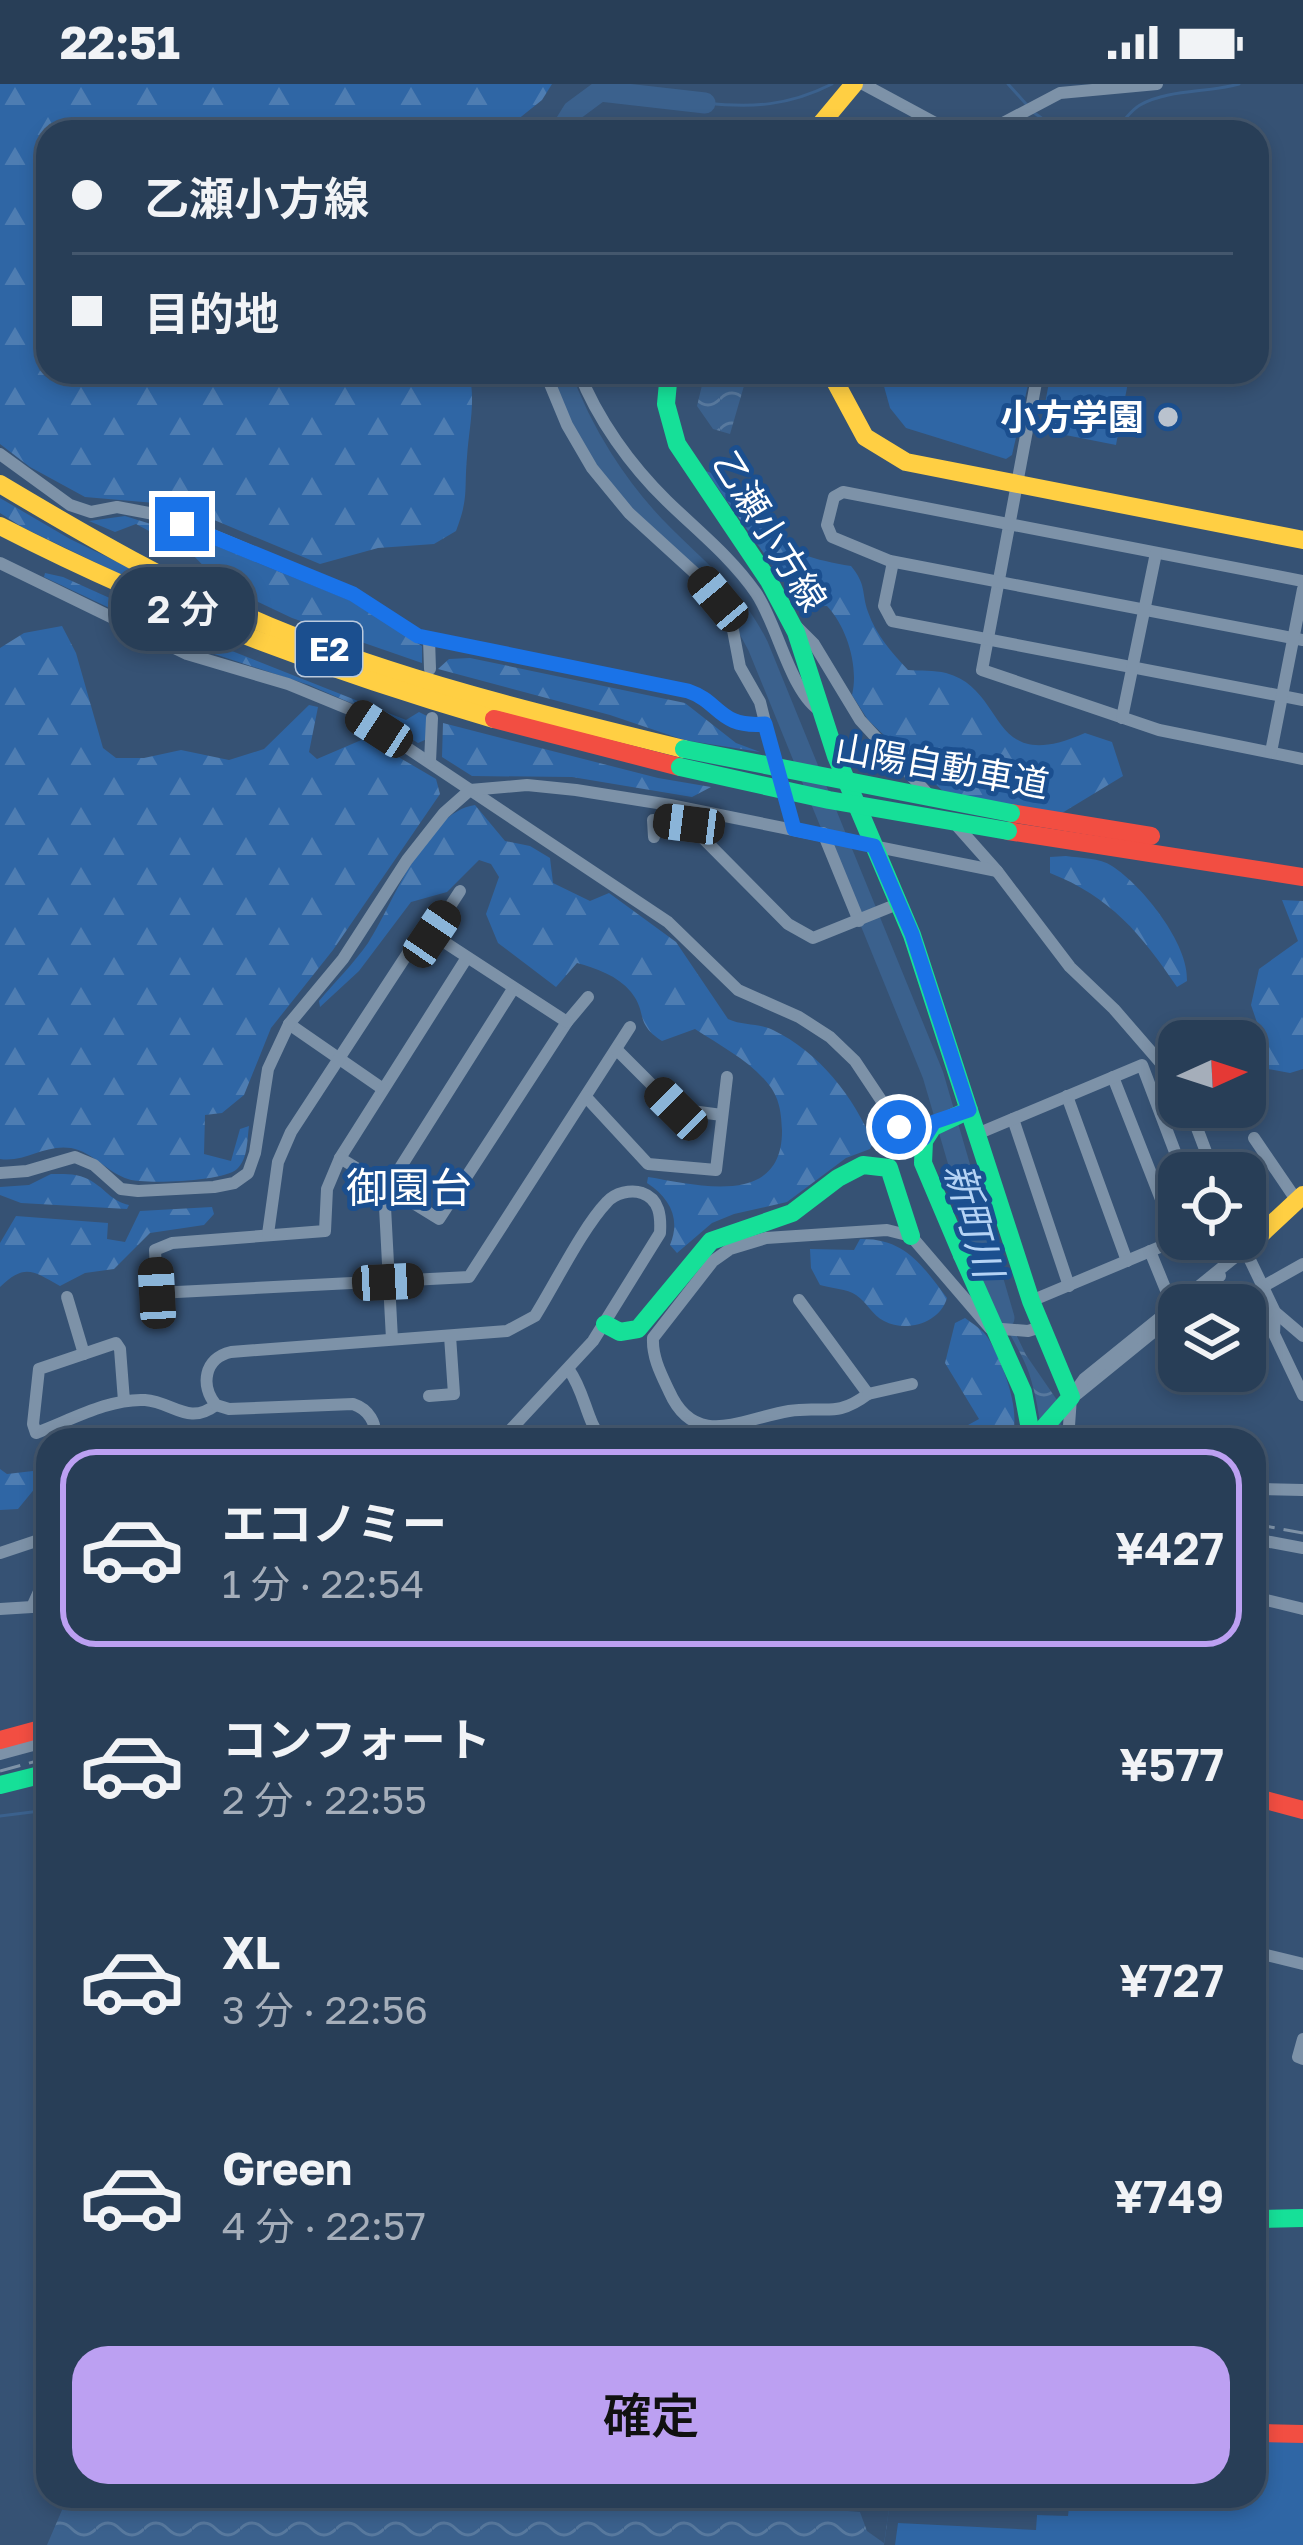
<!DOCTYPE html>
<html lang="ja">
<meta charset="utf-8">
<style>
:root{--surface:#283e57;--page:#30455d;--text:#f1f3f6;--muted:#a5aeba;--line:#44576d;--accent:#bca0f2}
body{margin:0;font-family:"Golos Text","Noto Sans JP",sans-serif;background:var(--page);color:var(--text);height:100vh;display:flex;flex-direction:column;font-size:45px;white-space:nowrap}
*{box-sizing:border-box;margin:0}
p{font-size:39px;color:var(--muted)}
.icon{flex:none;width:66px;height:66px;fill:none;stroke:currentColor;stroke-width:2;stroke-linecap:round;stroke-linejoin:round}
.map{position:relative;flex:1;overflow:hidden}
.side{position:absolute;left:36px;top:1344px;width:1230px;height:1080px;display:flex;flex-direction:column;background:var(--surface);border-radius:36px;box-shadow:0 6px 18px #0003,0 0 0 3px var(--line)}
.side>*{flex:none}
.top-card{position:absolute;left:36px;top:36px;width:1233px;height:264px;border-radius:36px;box-shadow:0 6px 18px #0003,0 0 0 3px var(--line);display:grid;align-content:center;height:264px;padding:0 36px;background:var(--surface)}
.needle{width:78px;rotate:87deg}
.tools{position:absolute;left:1158px;top:936px;display:grid;gap:24px}
.tools a{display:grid;place-items:center;width:108px;height:108px;border-radius:24px;background:var(--surface);box-shadow:0 6px 18px #0003,0 0 0 3px var(--line);font-size:60px}
.end{position:absolute;width:54px;height:54px;margin:-27px;border:15px solid #1a73e8;background:#fff;box-shadow:0 0 0 6px #fff}
.from{border-radius:50%}
.bubble{position:absolute;height:84px;border-radius:36px;background:var(--surface);box-shadow:0 6px 18px #0003,0 0 0 3px var(--line);font-size:39px;font-weight:600;line-height:84px;text-align:center}
.car{position:absolute;width:36px;height:72px;margin:-36px -18px;border-radius:15px;box-shadow:0 0 9px 3px #0007;background:linear-gradient(#222 24%,#8ab4d8 0 40%,#222 0 76%,#8ab4d8 0 86%,#222 0)}
.top-card b{display:flex;align-items:center;gap:42px;height:114px;font-size:45px}
.top-card b+b{border-top:3px solid var(--line)}
.top-card i{width:30px;height:30px;background:var(--text)}
ul{padding:21px 0 0;list-style:none}
li{display:flex;align-items:center;gap:36px;height:198px;margin:0 24px 18px;padding:0 12px;border:6px solid transparent;border-radius:36px}
li div{flex:1}
li b{display:block;font-size:45px}
li em{font-style:normal;font-weight:600}
li.current{border-color:var(--accent)}
li>.icon{width:108px;height:108px;stroke-width:1.5}
.action{display:flex;gap:24px;margin-top:auto;padding:24px 36px}
.action a{flex:1;height:138px;border-radius:36px;background:var(--accent);color:#111;font-size:48px;font-weight:600;line-height:138px;text-align:center}
.status{display:flex;justify-content:space-between;align-items:center;height:84px;padding:0 60px;background:var(--surface);direction:ltr}
.status svg{height:33px;fill:currentColor}
.map>svg:first-child{display:block}
</style>
<div class="status"><b>22:51</b><svg viewBox="0 0 49 12"><path d="M0 12V9h3v3zM5 12V6h3v6zM10 12V3h3v9zM15 12V0h3v12zM26 1h20v11H26zM47 4h2v5h-2z"/></svg></div>
<div class="map">
<svg width="1303" height="2461" viewBox="0 0 1303 2461">
<defs>
<pattern id="forest-firs" width="22" height="20" patternUnits="userSpaceOnUse" patternTransform="scale(3)"><rect width="22" height="20" fill="#2f66a5"/><path d="M5 1l3.5 6h-7zM16 11l3.5 6h-7z" fill="#4e7db2"/></pattern>
<pattern id="water-waves" width="16" height="10" patternUnits="userSpaceOnUse" patternTransform="scale(3)"><rect width="16" height="10" fill="#3b618d"/><path d="M0 5q4-4 8 0t8 0" fill="none" stroke="#58799e"/></pattern>
</defs>
<rect width="100%" height="100%" fill="#365274"/>
<!-- green -->
<g fill="#2f66a5">
<polygon points="880,288 1031,288 1012,371 1006,375 906,344 890,324"/>
<polygon points="1051,288 1130,288 1116,361 1040,346"/>
<polygon points="1254,2356 1303,2358 1303,2461 895,2461 898,2439 1036,2446 1037,2431 1068,2432 1070,2412 1254,2412"/>
</g>
<!-- forest -->
<g fill="url(#forest-firs)">
<path d="M0 0H552L542 16 502 48H48V288H469C476 318 469 343 467 373 464 407 469 413 456 447L434 460 378 464 320 480 195 428 155 419 85 413 30 383 0 360Z"/>
<path d="M706 387C731 395 735 414 751 433 780 467 810 475 851 482 867 502 861 507 868 528 876 551 892 569 908 586 920 587 934 586 946 589 1009 606 986 693 1085 649L1112 658 1123 692 1062 729 949 713 868 636 852 611C859 583 847 543 827 522H801Z"/>
<polygon points="0,414 70,455 233,534 182,520 22,443 0,429"/>
<polygon points="125,432 199,455 351,517 422,562 422,579 292,534 222,501 192,470 136,440 115,448 89,437"/>
<polygon points="45,489 63,493 194,552 406,636 419,628 427,632 427,655 418,659 360,623 309,601 190,562 44,493"/>
<path d="M62 542 76 569 103 664 116 674H144L181 666 229 676 264 665 309 621 318 623 309 668 317 675 366 654 436 695 440 710 333 866 271 944 244 1011 222 1029 205 1031 204 1070 231 1077 240 1045 249 1042C247 1056 248 1075 237 1085 225 1097 145 1101 128 1095 108 1089 93 1068 71 1064 44 1060 25 1079 0 1075V564L24 549Z"/>
<polygon points="470,574 685,619 736,659 760,668 684,656 610,631 438,585 449,575"/>
<polygon points="443,639 658,694 711,703 692,713 572,693 472,692 442,673"/>
<path d="M475 721 505 757 530 762 550 774 553 799 590 817 609 809 676 858 728 935C743 942 759 939 773 946 819 968 854 1013 873 1059L870 1065 846 1074 787 1118 734 1130 712 1139 677 1169 670 1161C681 1135 670 1114 647 1099L648 1093C697 1101 783 1124 782 1046 781 1025 779 1011 764 995 746 975 718 960 695 945L662 957C634 939 648 929 631 908 618 892 596 884 577 879L556 903 498 859 486 830 499 793 491 780 479 776 447 808 411 818 359 887 320 923 319 917C335 898 354 879 368 859 393 821 425 728 475 721Z"/>
<path d="M1066 772C1080 774 1100 774 1112 782 1143 802 1189 860 1187 897L1177 903C1141 850 1111 813 1050 789V773Z"/>
<polygon points="1282,816 1303,817 1303,985 1290,989 1258,983 1256,971 1264,959 1251,921 1259,885 1298,857"/>
<path d="M51 1090C66 1090 80 1089 93 1098 107 1107 112 1117 129 1121L127 1125 21 1119 0 1111V1103L29 1101Z"/>
<path d="M212 1123 214 1130 204 1141 150 1149 114 1185 85 1189 60 1202C33 1187 25 1179 0 1203V1159L16 1132 108 1139 107 1155 125 1158 140 1127Z"/>
<path d="M860 1155C905 1154 922 1181 947 1214 940 1239 906 1249 884 1237 872 1231 867 1218 856 1211 848 1205 830 1204 820 1201L811 1184 810 1165 854 1166Z"/>
<path d="M965 1234C973 1240 983 1246 988 1254 1002 1277 1024 1331 1010 1356H941L979 1335 945 1279 955 1239Z"/>
<polygon points="0,1385 7,1390 33,1387 36,1403 18,1425 0,1426"/>
</g>
<!-- water -->
<g fill="url(#water-waves)">
<polygon points="712,288 748,288 730,350 713,345 697,322 704,293 711,294"/>
<path d="M995 1207 1026 1271 1059 1319 1061 1345 1058 1356H1041C1040 1332 1036 1311 1029 1289 1019 1260 998 1239 995 1207Z"/>
<polygon points="68,2412 1022,2412 1021,2425 890,2418 884,2461 47,2461"/>
</g>
<!-- pier -->
<polygon fill="#365274" points="847,2412 890,2418 884,2459 867,2447 860,2428 848,2427"/>
<g fill="none" stroke-linecap="round" stroke-linejoin="round">
<!-- stream -->
<g stroke="#3b618d" stroke-width="3">
<polyline points="1008,0 1027,21"/>
<polyline points="600,7 601,0"/>
<path d="M705 19C752 24 789 22 832 0"/>
<polyline points="1033,28 1061,48"/>
<path d="M1110 48C1123 41 1128 28 1140 21 1169 5 1207 9 1239 0"/>
<polyline points="0,1732 48,1726"/>
</g>
<!-- river -->
<g stroke="#3b618d" stroke-width="21">
<polyline points="560,48 573,27 600,7 705,19"/>
<path d="M560 288C581 348 618 406 663 451 702 490 733 512 758 562L933 991 1004 1234"/>
</g>
<!-- street -->
<g stroke="#7d92a8" stroke-width="12">
<polyline points="863,0 952,48"/>
<polyline points="1017,33 1033,48"/>
<polyline points="986,48 1060,9 1157,0"/>
<polyline points="545,288 567,341 592,384 629,429 697,491 718,515 732,541 740,583 760,618 777,686"/>
<path d="M579 288C597 335 631 382 667 417 698 447 731 473 756 509 778 541 791 611 822 628"/>
<polyline points="1038,288 982,586 1159,646 1303,675"/>
<path d="M0 370 70 421 91 428 117 423 154 430 210 450 353 510 418 552 688 607C722 617 718 643 765 641"/>
<polyline points="893,478 884,522 892,537 1303,616"/>
<polyline points="0,479 187,570 288,600 349,625 668,838 738,906 799,933 830,953 855,977 899,1043 924,1054"/>
<polyline points="1303,497 843,408 834,413 827,441 832,453 890,477 1303,556"/>
<polyline points="797,543 814,560 860,636 928,710"/>
<polyline points="429,555 430,585"/>
<polyline points="1122,634 1156,469"/>
<polyline points="1271,668 1303,505"/>
<polyline points="430,678 432,634"/>
<polyline points="783,706 793,745"/>
<polyline points="958,743 997,787 1070,883 1114,925 1179,1000"/>
<polyline points="823,749 859,837"/>
<polyline points="654,753 653,736 689,740 788,840 813,854 900,819"/>
<polyline points="432,850 460,807"/>
<polyline points="466,875 340,1074 327,1105 325,1147 172,1159 155,1166 157,1209 469,1193 630,943"/>
<polyline points="289,940 383,1005"/>
<polyline points="617,966 676,1025 722,1031"/>
<polyline points="1113,993 1177,1156"/>
<polyline points="1067,1012 1127,1177"/>
<polyline points="586,1013 648,1080 716,1086 727,993"/>
<polyline points="1189,1023 1214,1089"/>
<polyline points="1013,1035 1069,1202"/>
<polyline points="977,1050 1142,981 1183,1089"/>
<polyline points="1254,1054 1297,1117"/>
<polyline points="340,1074 439,1135 567,938 588,913"/>
<polyline points="0,1089 27,1087 75,1073 94,1081 121,1105 138,1107 214,1103 234,1099 248,1089 255,1069 268,985 289,940 343,875 407,776 444,729 470,706 527,701 576,706 670,721 997,787"/>
<polyline points="268,1150 278,1078 291,1048 421,849 432,850 567,938"/>
<polyline points="1240,1155 1275,1228 1303,1252"/>
<polyline points="1150,1167 1172,1221"/>
<polyline points="1262,1203 1303,1180"/>
<polyline points="67,1213 84,1270"/>
<path d="M799 1216 868 1310C835 1335 824 1321 789 1327 741 1335 695 1366 669 1307 661 1290 652 1273 653 1254L713 1177 730 1165 766 1154 887 1146 911 1152 990 1244 1028 1247 1041 1243"/>
<polyline points="1031,1217 1179,1155"/>
<polyline points="1186,1221 1220,1192"/>
<polyline points="1275,1228 1274,1250 1303,1311"/>
<polyline points="392,1255 385,1123 388,1103 513,905"/>
<path d="M569 1286C585 1308 586 1336 602 1356"/>
<polyline points="868,1310 912,1300"/>
<polyline points="1077,1310 1179,1227"/>
<polyline points="429,1312 454,1310 450,1252"/>
<path d="M124 1317 120 1265 116 1259 39 1285 33 1340 36 1349C69 1337 109 1314 145 1316 173 1318 188 1342 216 1321"/>
<path d="M374 1356C378 1339 368 1325 353 1320L229 1325 216 1321C200 1302 204 1274 231 1268L507 1247 535 1232C555 1200 583 1143 607 1118 615 1109 631 1105 642 1109 660 1115 661 1133 660 1149L593 1257 501 1356"/>
<polyline points="1068,1356 1071,1313 1084,1295 1245,1165"/>
<polyline points="1254,1405 1303,1406"/>
<polyline points="1254,1455 1303,1464"/>
<polyline points="0,1469 48,1453"/>
<polyline points="1254,1513 1303,1525"/>
<polyline points="0,1525 32,1523 42,1501 40,1456"/>
<polyline points="0,1670 48,1657"/>
<polyline points="1254,1868 1303,1880"/>
<polyline points="1303,1955 1298,1973 1303,1975"/>
</g>
<!-- fast -->
<g stroke="#16e098" stroke-width="18">
<polyline points="669,288 666,320 677,360 769,497 796,548 836,672 912,851 1031,1217 1071,1313 1033,1356"/>
<polyline points="962,1171 923,1079 924,1057 933,1043 969,1026"/>
<polyline points="605,1240 620,1248 638,1245 711,1157 792,1129 838,1094 863,1081 889,1084 911,1152"/>
<polyline points="0,1701 48,1689"/>
<polyline points="1254,2135 1303,2134"/>
</g>
<!-- slow -->
<g stroke="#ffcf43" stroke-width="18">
<polyline points="814,48 854,0"/>
<polyline points="830,288 865,353 906,378 1303,456"/>
<path d="M0 400C87 452 175 503 269 542 402 597 544 631 684 665"/>
<path d="M0 442C159 524 322 585 494 635"/>
<polyline points="1245,1165 1303,1111"/>
</g>
<!-- jam -->
<g stroke="#f24e42" stroke-width="18">
<polyline points="494,635 680,683"/>
<polyline points="1011,729 1151,752"/>
<polyline points="1008,747 1303,793"/>
<polyline points="0,1656 48,1643"/>
<polyline points="1254,1713 1303,1726"/>
<polyline points="1254,2349 1303,2350"/>
</g>
<!-- rail -->
<g stroke="#7e92a7" stroke-width="3" stroke-dasharray="21 9" stroke-linecap="butt">
<polyline points="1254,1440 1303,1449"/>
<polyline points="0,1687 48,1674"/>
</g>
<!-- fast-bridge -->
<g stroke="#16e098" stroke-width="18">
<polyline points="684,665 1011,729"/>
<polyline points="680,683 829,716 1008,747"/>
<polyline points="962,1171 1023,1308 1032,1356"/>
</g>
</g>
<g fill="none" stroke-linecap="round" stroke-linejoin="round">
<!-- route -->
<path stroke="#1a73e8" stroke-width="15" d="M182 440 353 510 418 552 688 607C721 618 718 644 765 640L794 745 874 762 912 850 969 1026 934 1038 924 1054 899 1043"/>
</g>
<!-- markers -->
<circle fill="#b9c2ce" stroke="#1b4f8f" stroke-width="4.5" cx="1168" cy="333" r="12"/>
<g text-anchor="middle" stroke-width="10" stroke-linejoin="round" paint-order="stroke">
<!-- shield labels -->
<rect fill="#1b4f8f" stroke="#bbcadd" stroke-width="3" x="296" y="538" width="66" height="54" rx="9"/>
<g font-size="33" font-weight="bold" fill="#fff">
<text x="329" y="577">E2</text>
</g>
<!-- poi labels -->
<g font-size="36" font-weight="bold" fill="#fff" stroke="#1b4f8f" text-anchor="end">
<text x="1144" y="346">小方学園</text>
</g>
<!-- street labels -->
<g font-size="36" fill="#fff" stroke="#1b4f8f">
<text transform="translate(770 447) rotate(58)" y="13">乙瀬小方線</text>
<text transform="translate(942 682) rotate(10)" y="13">山陽自動車道</text>
</g>
<!-- water labels -->
<g font-size="39" font-style="italic" fill="#b5d3f5" stroke="#1b4f8f">
<text transform="translate(974 1136) rotate(74)" y="14">新町川</text>
</g>
<!-- quarter labels -->
<g font-size="42" fill="#fff" stroke="#1b4f8f">
<text x="409" y="1119">御園台</text>
</g>
</g>
</svg>
<div class="tools">
<a><svg class="needle" viewBox="-14 -14 28 28"><path d="M0-13l5 13h-10z" fill="#e53935"/><path d="M0 13l5-13h-10z" fill="#a5aeba"/></svg></a>
<a><svg class="icon" aria-label="locate" viewBox="0 0 24 24"><circle cx="12" cy="12" r="6"/><path d="M12 2v4M12 18v4M2 12h4M18 12h4"/></svg></a>
<a><svg class="icon" aria-label="layers" viewBox="0 0 24 24"><path d="M12 4l9 5-9 5-9-5zM3 14l9 5 9-5"/></svg></a>
</div>
<i class="end from" style="left:899px;top:1043px"></i>
<i class="end" style="left:182px;top:440px"></i>
<div class="bubble" style="left:111px;top:483px;width:144px">2 分</div>
<i class="car" style="left:718px;top:515px;rotate:320deg"></i>
<i class="car" style="left:379px;top:645px;rotate:303deg"></i>
<i class="car" style="left:689px;top:740px;rotate:277deg"></i>
<i class="car" style="left:432px;top:850px;rotate:34deg"></i>
<i class="car" style="left:676px;top:1025px;rotate:315deg"></i>
<i class="car" style="left:388px;top:1198px;rotate:87deg"></i>
<i class="car" style="left:157px;top:1209px;rotate:357deg"></i>
<div class="top-card">
<b><i class="from"></i>乙瀬小方線</b>
<b><i></i>目的地</b>
</div>
<section class="side">
<ul>
<li class="current"><svg class="icon" aria-label="car" viewBox="0 0 24 24"><path d="M5 17H2v-5l4-1 3-4h7l3 4 3 1v5h-3M9 17h6M6 11h13"/><circle cx="7" cy="17" r="2"/><circle cx="17" cy="17" r="2"/></svg><div><b>エコノミー</b><p>1 分 · 22:54</p></div><em>¥427</em></li>
<li><svg class="icon" aria-label="car" viewBox="0 0 24 24"><path d="M5 17H2v-5l4-1 3-4h7l3 4 3 1v5h-3M9 17h6M6 11h13"/><circle cx="7" cy="17" r="2"/><circle cx="17" cy="17" r="2"/></svg><div><b>コンフォート</b><p>2 分 · 22:55</p></div><em>¥577</em></li>
<li><svg class="icon" aria-label="car" viewBox="0 0 24 24"><path d="M5 17H2v-5l4-1 3-4h7l3 4 3 1v5h-3M9 17h6M6 11h13"/><circle cx="7" cy="17" r="2"/><circle cx="17" cy="17" r="2"/></svg><div><b>XL</b><p>3 分 · 22:56</p></div><em>¥727</em></li>
<li><svg class="icon" aria-label="car" viewBox="0 0 24 24"><path d="M5 17H2v-5l4-1 3-4h7l3 4 3 1v5h-3M9 17h6M6 11h13"/><circle cx="7" cy="17" r="2"/><circle cx="17" cy="17" r="2"/></svg><div><b>Green</b><p>4 分 · 22:57</p></div><em>¥749</em></li>
</ul>
<div class="action"><a>確定</a></div>
</section>
</div>
